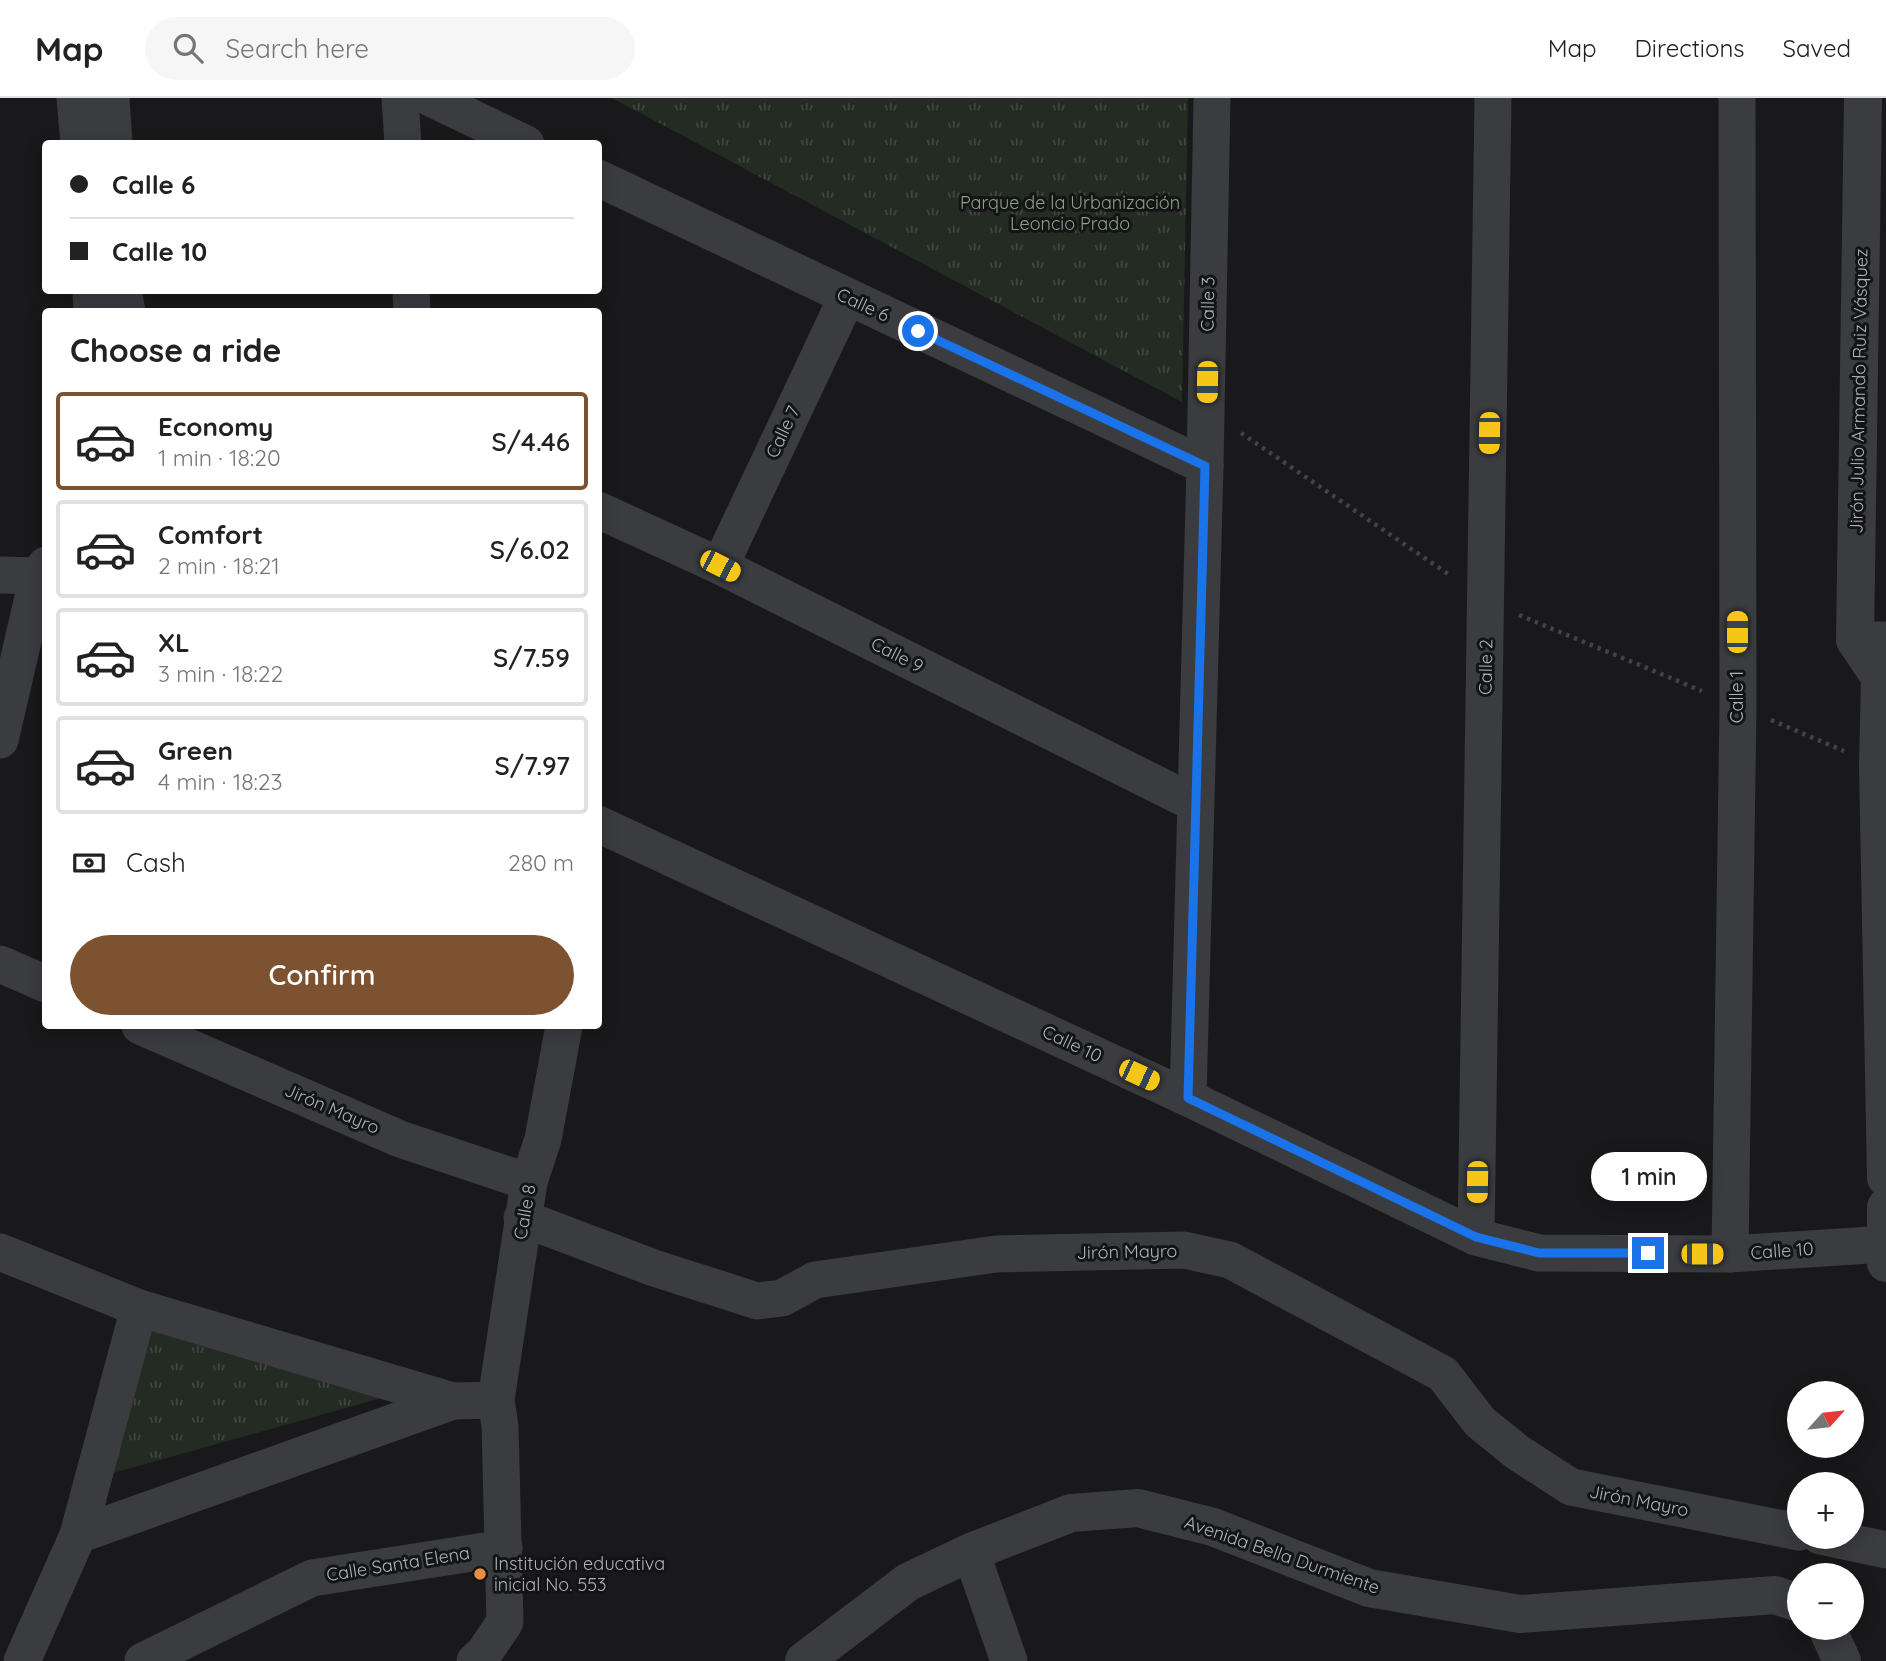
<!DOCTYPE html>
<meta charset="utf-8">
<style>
:root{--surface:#fff;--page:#f6f6f6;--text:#222;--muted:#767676;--line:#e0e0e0;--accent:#7c5230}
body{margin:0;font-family:Quicksand,sans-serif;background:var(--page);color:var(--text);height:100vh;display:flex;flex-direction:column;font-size:26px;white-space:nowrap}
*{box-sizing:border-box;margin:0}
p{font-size:23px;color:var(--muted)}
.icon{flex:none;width:38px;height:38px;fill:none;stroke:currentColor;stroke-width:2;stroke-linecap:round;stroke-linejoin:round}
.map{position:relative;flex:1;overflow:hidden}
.side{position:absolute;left:42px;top:210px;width:560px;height:721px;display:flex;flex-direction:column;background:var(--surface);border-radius:7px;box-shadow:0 4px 18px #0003}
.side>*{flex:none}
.top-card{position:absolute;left:42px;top:42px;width:560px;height:154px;border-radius:7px;box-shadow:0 4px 18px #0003;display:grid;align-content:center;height:154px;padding:0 28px;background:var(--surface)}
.needle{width:46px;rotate:63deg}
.controls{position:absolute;left:1787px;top:1283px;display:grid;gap:14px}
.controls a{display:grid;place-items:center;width:77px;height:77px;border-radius:50%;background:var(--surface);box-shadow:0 4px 18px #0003;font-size:35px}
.end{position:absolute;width:32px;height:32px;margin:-16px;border:9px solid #1a73e8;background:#fff;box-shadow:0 0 0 4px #fff}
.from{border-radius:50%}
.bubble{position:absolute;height:49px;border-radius:24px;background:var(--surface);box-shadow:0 4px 18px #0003;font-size:23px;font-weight:600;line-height:49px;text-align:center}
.car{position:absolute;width:21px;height:42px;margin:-21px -10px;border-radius:9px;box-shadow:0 0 5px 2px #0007;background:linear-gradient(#f5c518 24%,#345 0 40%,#f5c518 0 76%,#345 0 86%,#f5c518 0)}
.top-card b{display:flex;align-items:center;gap:24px;height:66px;font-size:26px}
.top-card b+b{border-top:2px solid var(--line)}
.top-card i{width:18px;height:18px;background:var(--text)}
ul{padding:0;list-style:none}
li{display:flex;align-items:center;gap:21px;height:98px;margin:0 14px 10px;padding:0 14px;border:4px solid var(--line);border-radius:7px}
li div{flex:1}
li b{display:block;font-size:26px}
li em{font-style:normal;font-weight:600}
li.on{border-color:var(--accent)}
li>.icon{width:63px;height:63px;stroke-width:1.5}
h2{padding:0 28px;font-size:32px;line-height:84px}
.pay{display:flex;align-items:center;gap:18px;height:77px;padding:0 28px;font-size:26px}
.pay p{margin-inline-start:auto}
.primary-button{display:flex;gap:14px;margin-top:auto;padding:14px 28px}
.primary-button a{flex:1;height:80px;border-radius:42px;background:var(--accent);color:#fff;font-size:28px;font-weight:600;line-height:80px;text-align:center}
header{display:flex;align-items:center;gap:42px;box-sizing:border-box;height:98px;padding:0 35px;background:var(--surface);border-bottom:2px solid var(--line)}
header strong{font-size:33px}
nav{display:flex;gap:38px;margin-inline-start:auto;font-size:24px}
.search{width:490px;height:63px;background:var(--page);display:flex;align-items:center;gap:18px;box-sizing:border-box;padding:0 24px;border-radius:38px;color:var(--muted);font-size:26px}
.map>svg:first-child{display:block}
</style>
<header>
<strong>Map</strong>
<div class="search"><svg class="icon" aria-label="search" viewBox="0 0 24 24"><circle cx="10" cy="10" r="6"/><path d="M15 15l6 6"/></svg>Search here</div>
<nav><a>Map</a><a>Directions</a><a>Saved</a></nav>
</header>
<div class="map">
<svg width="1886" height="1563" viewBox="0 0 1886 1563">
<defs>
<pattern id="grass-tufts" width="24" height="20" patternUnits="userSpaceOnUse" patternTransform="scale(1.75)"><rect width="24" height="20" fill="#232b23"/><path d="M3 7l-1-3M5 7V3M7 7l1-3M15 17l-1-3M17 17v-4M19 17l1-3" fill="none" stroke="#404741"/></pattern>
</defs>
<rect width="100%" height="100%" fill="#19191b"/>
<!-- grass -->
<g fill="url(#grass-tufts)">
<polygon points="612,0 1188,0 1182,304"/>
<polygon points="154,1227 385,1299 99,1379"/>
</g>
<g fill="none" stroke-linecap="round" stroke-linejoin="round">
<!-- path -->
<g stroke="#404346" stroke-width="4.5" stroke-dasharray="3.5 5" stroke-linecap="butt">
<polyline points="1241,335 1451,478"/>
<polyline points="1519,517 1702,593"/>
<polyline points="1771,622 1844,653"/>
</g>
<!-- minor -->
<g stroke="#3a3c3f" stroke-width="37">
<polyline points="75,0 79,46"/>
<polyline points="111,0 114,46"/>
<polyline points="400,0 403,46"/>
<polyline points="431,0 526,46"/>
<polyline points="598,80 1205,368"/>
<polyline points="91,192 92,214"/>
<polyline points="123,192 127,214"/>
<polyline points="411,192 412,214"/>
<polyline points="598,412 720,468 1194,705"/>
<polyline points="720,468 847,199"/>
<polyline points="0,477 38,478"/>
<polyline points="1855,542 1886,542"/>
<polyline points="0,642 38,478 46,467"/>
<polyline points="598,726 1188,1000 1476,1139 1539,1155 1730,1156 1886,1146"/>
<polyline points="0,866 46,886"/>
<polyline points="140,928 400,1041 529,1084"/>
<polyline points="1188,1000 1205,368 1212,0"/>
<polyline points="522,1120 654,1170 757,1203 782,1200 815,1182 996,1156 1184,1152 1230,1162 1443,1276 1480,1324 1517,1354 1571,1389 1799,1434"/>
<polyline points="1476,1139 1493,0"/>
<polyline points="0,1154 139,1210 453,1303"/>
<polyline points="1730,1156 1738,608 1737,0"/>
<polyline points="78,1437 139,1210"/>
<polyline points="1820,1438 1886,1452"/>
<polyline points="971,1454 1009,1563"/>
<polyline points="22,1563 78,1437 453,1303 496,1302"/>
<polyline points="143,1563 312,1480 504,1450"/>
<polyline points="475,1563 484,1555 505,1524 500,1328 496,1302 529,1084 543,1041 564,928"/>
</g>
<!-- tertiary -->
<g stroke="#3a3c3f" stroke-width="38">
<polyline points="1863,0 1855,542 1880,579"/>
<polyline points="1886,571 1880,579 1878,668 1886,1080"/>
<polyline points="1886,1109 1886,1165"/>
<polyline points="1827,1530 1842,1563"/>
<polyline points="804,1563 908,1484 971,1454 1071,1415 1138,1410 1213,1429 1369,1490 1520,1516 1775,1497 1799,1505"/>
</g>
</g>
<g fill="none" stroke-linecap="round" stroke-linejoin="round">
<!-- route -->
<polyline stroke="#1a73e8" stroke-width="9" points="918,233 1205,368 1188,1000 1476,1139 1539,1155 1648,1155"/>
</g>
<!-- markers -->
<circle fill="#e98d42" stroke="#141416" stroke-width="2.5" cx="480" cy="1476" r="7"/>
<g text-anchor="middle" stroke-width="6" stroke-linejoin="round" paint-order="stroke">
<!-- park labels -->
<g font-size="18" fill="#89a384" stroke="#141416">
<text x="1070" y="111">Parque de la Urbanización<tspan x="1070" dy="21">Leoncio Prado</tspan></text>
</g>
<!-- street labels -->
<g font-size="18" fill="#acb3ba" stroke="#141416">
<text transform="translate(1208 206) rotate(-89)" y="6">Calle 3</text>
<text transform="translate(863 207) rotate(25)" y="6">Calle 6</text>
<text transform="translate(1859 293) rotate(-89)" y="6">Jirón Julio Armando Ruiz Vásquez</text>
<text transform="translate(783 334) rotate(-65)" y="6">Calle 7</text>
<text transform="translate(897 557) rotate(27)" y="6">Calle 9</text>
<text transform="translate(1486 569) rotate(-89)" y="6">Calle 2</text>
<text transform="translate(1737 599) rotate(-90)" y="6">Calle 1</text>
<text transform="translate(1072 946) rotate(25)" y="6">Calle 10</text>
<text transform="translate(332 1011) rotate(23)" y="6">Jirón Mayro</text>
<text transform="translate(525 1114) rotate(-80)" y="6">Calle 8</text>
<text transform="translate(1782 1153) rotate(-4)" y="6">Calle 10</text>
<text transform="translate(1127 1154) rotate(-1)" y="6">Jirón Mayro</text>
<text transform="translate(1639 1403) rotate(11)" y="6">Jirón Mayro</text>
<text transform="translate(1282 1457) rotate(19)" y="6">Avenida Bella Durmiente</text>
<text transform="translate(398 1466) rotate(-9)" y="6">Calle Santa Elena</text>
</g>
<!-- poi labels -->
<g font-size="18" fill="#acb3ba" stroke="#141416" text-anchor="start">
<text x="494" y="1472">Institución educativa<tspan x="494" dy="21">inicial No. 553</tspan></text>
</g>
</g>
</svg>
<div class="controls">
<a><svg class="needle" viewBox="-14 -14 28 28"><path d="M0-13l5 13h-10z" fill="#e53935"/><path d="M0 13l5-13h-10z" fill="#767676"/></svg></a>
<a>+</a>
<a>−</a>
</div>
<i class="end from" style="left:918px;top:233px"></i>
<i class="end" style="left:1648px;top:1155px"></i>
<div class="bubble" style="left:1591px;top:1054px;width:116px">1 min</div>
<i class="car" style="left:1207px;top:284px;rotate:181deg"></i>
<i class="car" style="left:1489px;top:335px;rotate:181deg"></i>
<i class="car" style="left:720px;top:468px;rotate:117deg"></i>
<i class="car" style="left:1737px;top:534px;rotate:0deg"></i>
<i class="car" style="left:1139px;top:977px;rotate:115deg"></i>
<i class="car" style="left:1477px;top:1084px;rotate:181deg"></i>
<i class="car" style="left:1702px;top:1156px;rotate:90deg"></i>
<div class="top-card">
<b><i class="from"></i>Calle 6</b>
<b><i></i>Calle 10</b>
</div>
<section class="side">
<h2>Choose a ride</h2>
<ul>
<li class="on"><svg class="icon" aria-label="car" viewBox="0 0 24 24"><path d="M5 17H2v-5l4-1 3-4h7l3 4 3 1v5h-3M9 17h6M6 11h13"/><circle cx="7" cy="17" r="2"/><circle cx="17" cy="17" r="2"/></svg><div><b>Economy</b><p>1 min · 18:20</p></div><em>S/4.46</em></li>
<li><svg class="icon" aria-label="car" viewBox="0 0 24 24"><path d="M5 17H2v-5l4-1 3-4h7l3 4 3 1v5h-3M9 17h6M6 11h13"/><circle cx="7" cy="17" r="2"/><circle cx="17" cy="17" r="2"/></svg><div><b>Comfort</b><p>2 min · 18:21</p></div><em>S/6.02</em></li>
<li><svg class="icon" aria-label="car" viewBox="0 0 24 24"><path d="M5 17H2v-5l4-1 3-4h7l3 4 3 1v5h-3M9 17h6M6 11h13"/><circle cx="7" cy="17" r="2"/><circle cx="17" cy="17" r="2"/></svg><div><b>XL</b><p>3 min · 18:22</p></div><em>S/7.59</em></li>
<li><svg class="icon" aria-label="car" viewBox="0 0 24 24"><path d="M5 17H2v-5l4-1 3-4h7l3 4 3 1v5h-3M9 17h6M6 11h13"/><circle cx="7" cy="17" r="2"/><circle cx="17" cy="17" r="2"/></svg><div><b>Green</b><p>4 min · 18:23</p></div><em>S/7.97</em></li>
</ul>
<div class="pay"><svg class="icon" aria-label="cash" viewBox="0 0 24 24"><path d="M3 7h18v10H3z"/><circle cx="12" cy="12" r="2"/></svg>Cash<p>280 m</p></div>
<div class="primary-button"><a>Confirm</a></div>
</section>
</div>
